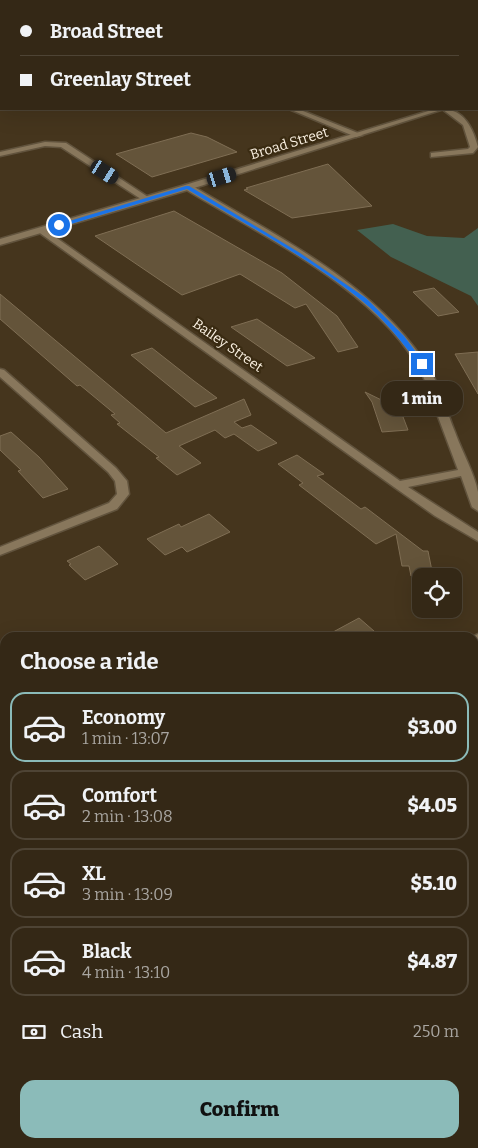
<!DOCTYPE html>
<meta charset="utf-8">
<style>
:root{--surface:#342816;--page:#3c301f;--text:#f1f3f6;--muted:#a9a6a1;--line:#4e4435;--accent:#8bbbb9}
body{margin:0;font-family:Bitter,serif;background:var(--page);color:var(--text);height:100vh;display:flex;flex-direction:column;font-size:19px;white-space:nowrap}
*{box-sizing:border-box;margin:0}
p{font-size:16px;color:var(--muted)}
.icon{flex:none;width:28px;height:28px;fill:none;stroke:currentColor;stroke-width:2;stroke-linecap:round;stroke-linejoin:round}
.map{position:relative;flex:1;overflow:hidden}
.sheet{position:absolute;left:0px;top:632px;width:479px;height:516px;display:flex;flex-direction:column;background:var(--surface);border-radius:15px 15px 0 0;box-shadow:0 5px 20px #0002,0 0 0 1px var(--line)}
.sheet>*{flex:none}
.top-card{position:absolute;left:0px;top:0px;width:479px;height:110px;box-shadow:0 5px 20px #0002,0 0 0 1px var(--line);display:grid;align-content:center;height:110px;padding:0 20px;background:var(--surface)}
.fabs{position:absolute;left:412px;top:568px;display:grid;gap:10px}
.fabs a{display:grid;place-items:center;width:50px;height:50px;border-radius:10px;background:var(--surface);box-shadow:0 5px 20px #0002,0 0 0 1px var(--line);font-size:25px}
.end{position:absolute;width:22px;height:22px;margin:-11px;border:6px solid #1a73e8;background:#fff;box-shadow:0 0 0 2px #fff}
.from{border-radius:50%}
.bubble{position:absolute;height:35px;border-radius:15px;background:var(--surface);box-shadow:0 5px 20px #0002,0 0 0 1px var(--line);font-size:16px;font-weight:800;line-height:35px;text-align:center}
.car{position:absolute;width:15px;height:30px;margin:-15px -8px;border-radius:6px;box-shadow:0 0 4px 1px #0007;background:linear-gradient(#222 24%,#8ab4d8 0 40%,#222 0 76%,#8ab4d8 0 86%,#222 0)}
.top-card b{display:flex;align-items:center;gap:18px;height:48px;font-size:19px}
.top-card b+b{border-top:1px solid var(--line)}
.top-card i{width:12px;height:12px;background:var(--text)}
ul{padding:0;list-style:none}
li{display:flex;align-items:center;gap:15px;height:70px;margin:0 10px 8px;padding:0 10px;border:2px solid var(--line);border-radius:15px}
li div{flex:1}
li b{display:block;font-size:19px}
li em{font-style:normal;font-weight:800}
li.current{border-color:var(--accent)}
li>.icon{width:45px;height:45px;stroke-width:1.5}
h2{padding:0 20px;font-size:22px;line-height:60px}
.pay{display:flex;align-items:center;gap:12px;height:55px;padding:0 20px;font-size:19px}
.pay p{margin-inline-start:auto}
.primary-button{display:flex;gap:10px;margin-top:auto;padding:10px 20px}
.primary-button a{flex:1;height:58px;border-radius:15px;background:var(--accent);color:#111;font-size:20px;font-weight:800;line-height:58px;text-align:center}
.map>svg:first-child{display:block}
</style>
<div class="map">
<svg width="478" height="1148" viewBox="0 0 478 1148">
<rect width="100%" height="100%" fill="#45351d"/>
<!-- green -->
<polygon fill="#436050" points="393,224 427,236 464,238 478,228 478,306 471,296 391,257 357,230"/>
<!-- building -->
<g fill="#64543a" stroke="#7f6e54">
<polygon points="191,133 207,137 237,152 152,177 116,154"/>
<polygon points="328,164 372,206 292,218 244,190 248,189 246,188"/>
<polygon points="174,211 282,273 337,316 358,347 338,352 306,304 295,308 240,274 182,295 95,236"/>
<polygon points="434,288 459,312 438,316 413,292"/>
<polygon points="0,294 166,433 244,399 251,415 234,422 242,428 251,425 277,443 258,451 234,434 225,438 215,430 179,446 201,463 177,475 156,458 159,457 117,424 120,423 111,415 115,414 80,385 77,386 0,319"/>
<polygon points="257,319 315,358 287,366 231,327"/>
<polygon points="152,348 194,381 217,398 195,407 131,355"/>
<polygon points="478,352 478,394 455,354"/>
<polygon points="365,392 400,409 408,430 382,432 372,402"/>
<polygon points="11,432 39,457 68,489 43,498 18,471 21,470 0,450 0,436"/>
<polygon points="297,455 324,474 317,476 361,509 365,507 423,551 428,551 433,576 411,576 409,566 402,566 396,534 376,544 299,485 303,483 278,464"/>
<polygon points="209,514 230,532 187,552 182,547 165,555 147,539 179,524 181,527"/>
<polygon points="99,546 118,564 85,580 69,565 71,564 67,561"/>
<polygon points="359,618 382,638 322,638"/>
</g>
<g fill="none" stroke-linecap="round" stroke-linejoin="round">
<!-- service casing -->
<g stroke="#61533d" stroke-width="3">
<path id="service" d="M442 109C464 109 473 128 478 147L473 153 431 157V153L468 149 470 147 463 125Z"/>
</g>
<!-- minor casing -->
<g stroke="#61533d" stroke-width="3">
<g id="minor">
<polygon points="289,109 298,109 363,135 356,137"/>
<polygon points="45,142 66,143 151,199 144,201 61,147 45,146 0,156 0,152"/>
<path d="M185 185H191C277 237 377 283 431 372 442 390 447 413 455 432 462 452 474 472 478 492 478 497 478 505 478 511L472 507 461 476 408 487 478 532V541L435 516 394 487 37 231 44 229 400 481 458 470C450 449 442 427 434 406 430 396 427 384 422 374 380 291 262 236 185 189Z"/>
<polygon points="0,369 4,370 116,468 127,481 129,494 117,509 0,555 0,547 109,503 117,494 115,481 108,472 0,377"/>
<polygon points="478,634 478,644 474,646 474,638 470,638"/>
<polygon points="5,893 5,907 0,909 0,895"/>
<polygon points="0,1132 5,1134 5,1144 11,1144 13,1148 0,1148"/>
</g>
</g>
<!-- secondary casing -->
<g stroke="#61533d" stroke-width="3">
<polygon id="secondary" points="435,109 444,109 191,189 0,245 0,239 185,185"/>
</g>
<!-- service -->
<use href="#service" fill="#88775c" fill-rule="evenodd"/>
<!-- minor -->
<use href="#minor" fill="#88775c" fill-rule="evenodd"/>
<!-- secondary -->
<use href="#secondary" fill="#88775c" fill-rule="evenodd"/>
</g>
<!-- route -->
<path fill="#1a73e8" d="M186 186H189L300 253 366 298 404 336 425 364 424 366H420C403 343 384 319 361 300 309 258 245 224 187 189L61 227 56 225Z"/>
<g text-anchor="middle" stroke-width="4.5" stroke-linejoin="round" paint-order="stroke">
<!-- far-street labels -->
<g font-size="14" fill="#faf0e1" stroke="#3a2b12">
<text transform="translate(289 143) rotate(-17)" y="5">Broad Street</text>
<text transform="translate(228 345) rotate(35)" y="5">Bailey Street</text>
</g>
</g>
</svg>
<div class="fabs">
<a><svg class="icon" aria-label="locate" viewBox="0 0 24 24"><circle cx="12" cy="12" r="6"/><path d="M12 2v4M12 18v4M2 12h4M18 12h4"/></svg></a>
</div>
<i class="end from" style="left:59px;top:225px"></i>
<i class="end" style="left:422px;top:364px"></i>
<div class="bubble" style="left:381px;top:381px;width:82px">1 min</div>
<i class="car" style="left:105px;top:172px;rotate:123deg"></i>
<i class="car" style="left:222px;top:177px;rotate:73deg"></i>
<div class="top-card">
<b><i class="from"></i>Broad Street</b>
<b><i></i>Greenlay Street</b>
</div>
<section class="sheet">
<h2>Choose a ride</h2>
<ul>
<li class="current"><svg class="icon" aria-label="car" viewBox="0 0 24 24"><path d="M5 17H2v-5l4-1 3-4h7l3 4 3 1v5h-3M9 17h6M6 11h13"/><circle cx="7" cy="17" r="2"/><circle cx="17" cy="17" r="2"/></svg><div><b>Economy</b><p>1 min · 13:07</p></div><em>$3.00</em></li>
<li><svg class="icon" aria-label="car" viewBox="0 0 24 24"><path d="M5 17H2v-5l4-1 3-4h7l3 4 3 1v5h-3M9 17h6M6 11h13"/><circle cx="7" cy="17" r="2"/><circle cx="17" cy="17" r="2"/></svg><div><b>Comfort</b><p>2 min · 13:08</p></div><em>$4.05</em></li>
<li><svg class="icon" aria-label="car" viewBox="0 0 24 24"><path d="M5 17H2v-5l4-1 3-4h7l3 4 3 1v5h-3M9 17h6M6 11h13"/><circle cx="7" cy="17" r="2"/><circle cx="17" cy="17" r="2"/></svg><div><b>XL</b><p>3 min · 13:09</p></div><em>$5.10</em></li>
<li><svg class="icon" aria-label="car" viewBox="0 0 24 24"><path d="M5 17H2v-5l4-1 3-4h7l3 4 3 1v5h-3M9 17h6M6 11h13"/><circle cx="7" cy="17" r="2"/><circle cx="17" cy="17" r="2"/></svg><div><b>Black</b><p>4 min · 13:10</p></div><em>$4.87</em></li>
</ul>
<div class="pay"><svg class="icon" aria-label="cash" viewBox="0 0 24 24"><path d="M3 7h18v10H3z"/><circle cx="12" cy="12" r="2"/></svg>Cash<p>250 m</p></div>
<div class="primary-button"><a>Confirm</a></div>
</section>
</div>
